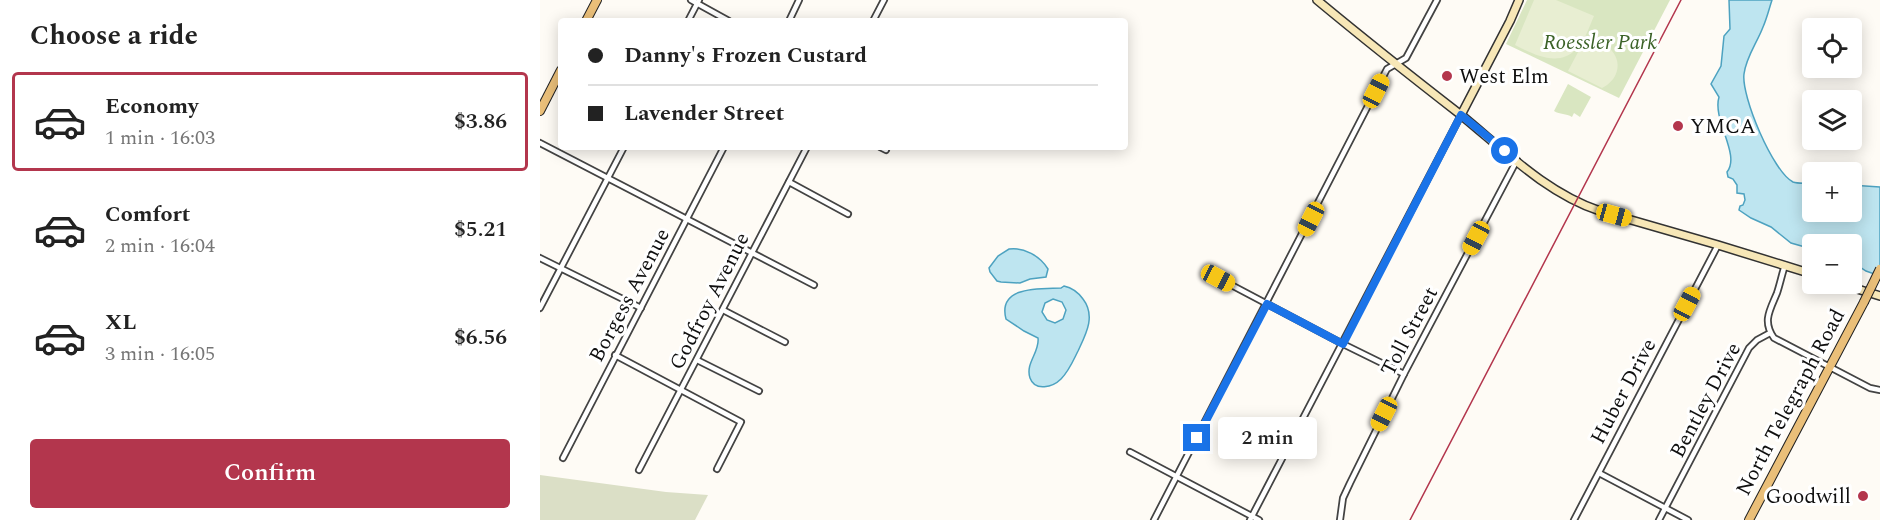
<!DOCTYPE html>
<meta charset="utf-8">
<style>
:root{--surface:#fff;--page:#f2f2f2;--text:#222;--muted:#767676;--line:#e0e0e0;--accent:#b3364d}
body{margin:0;font-family:Spectral,serif;background:var(--page);color:var(--text);height:100vh;display:flex;flex-direction:column;font-size:22px;white-space:nowrap}
*{box-sizing:border-box;margin:0}
p{font-size:20px;color:var(--muted)}
.icon{flex:none;width:33px;height:33px;fill:none;stroke:currentColor;stroke-width:2;stroke-linecap:round;stroke-linejoin:round}
.map{position:relative;flex:1;overflow:hidden}
.drawer{display:flex;flex-direction:column;background:var(--surface);width:540px}
.drawer>*{flex:none}
.banner{position:absolute;left:18px;top:18px;width:570px;height:132px;border-radius:6px;box-shadow:0 3px 15px #0003;display:grid;align-content:center;height:132px;padding:0 30px;background:var(--surface)}
.fabs{position:absolute;left:1262px;top:18px;display:grid;gap:12px}
.fabs a{display:grid;place-items:center;width:60px;height:60px;border-radius:6px;background:var(--surface);box-shadow:0 3px 15px #0003;font-size:30px}
.end{position:absolute;width:27px;height:27px;margin:-14px;border:8px solid #1a73e8;background:#fff;box-shadow:0 0 0 3px #fff}
.from{border-radius:50%}
.bubble{position:absolute;height:42px;border-radius:6px;background:var(--surface);box-shadow:0 3px 15px #0003;font-size:20px;font-weight:600;line-height:42px;text-align:center}
.car{position:absolute;width:18px;height:36px;margin:-18px -9px;border-radius:8px;box-shadow:0 0 4px 2px #0007;background:linear-gradient(#f5c518 24%,#345 0 40%,#f5c518 0 76%,#345 0 86%,#f5c518 0)}
.banner b{display:flex;align-items:center;gap:21px;height:57px;font-size:22px}
.banner b+b{border-top:2px solid var(--line)}
.banner i{width:15px;height:15px;background:var(--text)}
ul{padding:0;list-style:none}
li{display:flex;align-items:center;gap:18px;height:99px;margin:0 12px 9px;padding:0 18px;border:3px solid transparent;border-radius:6px}
li div{flex:1}
li b{display:block;font-size:22px}
li em{font-style:normal;font-weight:600}
li.active{border-color:var(--accent)}
li>.icon{width:54px;height:54px;stroke-width:1.5}
h2{padding:0 30px;font-size:27px;line-height:72px}
.primary-button{display:flex;gap:12px;margin-top:auto;padding:12px 30px}
.primary-button a{flex:1;height:69px;border-radius:6px;background:var(--accent);color:#fff;font-size:24px;font-weight:600;line-height:69px;text-align:center}
main{display:flex;flex:1;min-height:0}
.map>svg:first-child{display:block}
</style>
<main>
<section class="drawer">
<h2>Choose a ride</h2>
<ul>
<li class="active"><svg class="icon" aria-label="car" viewBox="0 0 24 24"><path d="M5 17H2v-5l4-1 3-4h7l3 4 3 1v5h-3M9 17h6M6 11h13"/><circle cx="7" cy="17" r="2"/><circle cx="17" cy="17" r="2"/></svg><div><b>Economy</b><p>1 min · 16:03</p></div><em>$3.86</em></li>
<li><svg class="icon" aria-label="car" viewBox="0 0 24 24"><path d="M5 17H2v-5l4-1 3-4h7l3 4 3 1v5h-3M9 17h6M6 11h13"/><circle cx="7" cy="17" r="2"/><circle cx="17" cy="17" r="2"/></svg><div><b>Comfort</b><p>2 min · 16:04</p></div><em>$5.21</em></li>
<li><svg class="icon" aria-label="car" viewBox="0 0 24 24"><path d="M5 17H2v-5l4-1 3-4h7l3 4 3 1v5h-3M9 17h6M6 11h13"/><circle cx="7" cy="17" r="2"/><circle cx="17" cy="17" r="2"/></svg><div><b>XL</b><p>3 min · 16:05</p></div><em>$6.56</em></li>
</ul>
<div class="primary-button"><a>Confirm</a></div>
</section>
<div class="map">
<svg width="1340" height="520" viewBox="0 0 1340 520">
<rect width="100%" height="100%" fill="#fefbf5"/>
<!-- green -->
<g fill="#d9e6c1">
<polygon points="987,0 1130,0 1079,98 966,44"/>
<path d="M1028 84 1051 97 1040 117 1034 113 1032 117C1026 113 1020 115 1014 111Z"/>
</g>
<!-- cemetery -->
<polygon fill="#dbdfc6" points="0,475 126,492 168,495 155,520 0,520"/>
<!-- pitch -->
<g fill="#e8eed2">
<path d="M994 0H1016L1054 16C1049 27 1045 41 1036 49 1019 68 993 54 975 45Z"/>
<path d="M1050 38C1058 41 1067 44 1072 51 1083 64 1077 81 1062 88L1028 71 1045 39Z"/>
</g>
<!-- water -->
<g fill="#bee5f0" stroke="#4da2c0" stroke-width="1.5" fill-rule="evenodd">
<path d="M1189 0H1232C1229 9 1227 18 1223 27 1217 43 1206 57 1204 74 1201 96 1233 172 1253 182 1258 184 1267 183 1272 183V212H1311V185L1340 187V276L1326 271 1311 261V244H1272V249L1251 243 1231 227 1211 218 1199 210 1200 206 1203 205 1205 200 1204 194 1197 193V185L1193 179 1188 177 1187 172C1201 155 1172 120 1179 97L1171 84 1181 66 1184 36 1190 29Z"/>
<path d="M469 249C484 247 500 256 508 269L506 277 490 279 480 283 461 282 457 281 450 272 449 268 458 256Z"/>
<path d="M524 286C533 288 538 292 543 299 556 316 546 334 538 351 533 361 529 371 521 379 513 387 495 392 490 378 485 363 500 352 498 338L484 331 466 319C457 285 502 289 521 288ZM513 299 522 302 526 310 523 319 515 323 507 320 502 312 505 303Z"/>
</g>
<g fill="none" stroke-linecap="round" stroke-linejoin="round">
<!-- street casing -->
<g stroke="#434343" stroke-width="8">
<g id="street">
<polyline points="151,0 189,21"/>
<polyline points="148,21 159,0"/>
<polyline points="249,21 259,0"/>
<polyline points="333,21 344,0"/>
<polyline points="0,143 274,285"/>
<polyline points="340,147 346,150"/>
<polyline points="249,182 308,214"/>
<polyline points="0,258 101,308"/>
<path d="M1245 265C1242 274 1240 284 1237 293 1230 310 1222 321 1234 338L1330 388 1340 390"/>
<polyline points="678,278 803,344 864,374"/>
<polyline points="0,308 84,147"/>
<polyline points="183,310 245,342"/>
<polyline points="75,355 201,422 177,469"/>
<polyline points="157,360 219,391"/>
<polyline points="590,452 719,520"/>
<polyline points="23,458 184,147"/>
<polyline points="99,470 267,147"/>
<polyline points="1059,473 1148,520"/>
<polyline points="614,520 847,69 866,58 897,0"/>
<polyline points="710,520 921,115"/>
<polyline points="800,520 803,498 810,483 864,374 977,160"/>
<polyline points="1034,520 1178,245"/>
<polyline points="1119,520 1209,348 1217,340 1230,333"/>
</g>
</g>
<!-- secondary casing -->
<g stroke="#323232" stroke-width="10">
<g id="secondary">
<path d="M777 0C824 39 872 77 921 115 964 150 1006 193 1060 211L1178 245 1272 274"/>
<polyline points="921,115 970,21 979,0"/>
<polyline points="1301,284 1340,296"/>
</g>
</g>
<!-- primary casing -->
<g stroke="#212121" stroke-width="10">
<g id="primary">
<polyline points="46,21 57,0"/>
<polyline points="0,111 21,70"/>
<polyline points="1209,520 1324,302"/>
</g>
</g>
<!-- street -->
<use href="#street" stroke="#fff" stroke-width="4.5"/>
<!-- secondary -->
<use href="#secondary" stroke="#f7e7b7" stroke-width="7"/>
<!-- primary -->
<use href="#primary" stroke="#eabf79" stroke-width="8"/>
<!-- rail -->
<polyline stroke="#b3364d" stroke-width="1.5" points="870,520 1141,0"/>
<!-- primary-bridge casing -->
<g stroke="#212121" stroke-width="10" stroke-linecap="butt">
<polyline id="primary-bridge" points="1324,302 1340,269"/>
</g>
<!-- primary-bridge -->
<use href="#primary-bridge" stroke="#eabf79" stroke-width="8"/>
</g>
<g fill="none" stroke-linecap="round" stroke-linejoin="round">
<!-- route -->
<polyline stroke="#1a73e8" stroke-width="8" points="657,438 727,304 803,344 921,115 965,151"/>
</g>
<!-- markers -->
<g fill="#b3364d" stroke="#fff" stroke-width="2">
<circle cx="907" cy="76" r="6"/>
<circle cx="1138" cy="126" r="6"/>
<circle cx="1323" cy="496" r="6"/>
</g>
<g text-anchor="middle" stroke-width="6" stroke-linejoin="round" paint-order="stroke">
<!-- park labels -->
<g font-size="21" font-style="italic" fill="#3b6227" stroke="#fff">
<text x="1060" y="49">Roessler Park</text>
</g>
<!-- poi labels -->
<g font-size="21" fill="#101010" stroke="#fff" text-anchor="start">
<text x="919" y="83">West Elm</text>
<text x="1150" y="133">YMCA</text>
<text x="1311" y="503" text-anchor="end">Goodwill</text>
</g>
<!-- street labels -->
<g font-size="21" fill="#101010" stroke="#fff">
<text transform="translate(89 295) rotate(-62)" y="7">Borgess Avenue</text>
<text transform="translate(169 301) rotate(-63)" y="7">Godfroy Avenue</text>
<text transform="translate(869 331) rotate(-62)" y="7">Toll Street</text>
<text transform="translate(1083 391) rotate(-62)" y="7">Huber Drive</text>
<text transform="translate(1165 400) rotate(-62)" y="7">Bentley Drive</text>
<text transform="translate(1250 402) rotate(-62)" y="7">North Telegraph Road</text>
</g>
</g>
</svg>
<div class="fabs">
<a><svg class="icon" aria-label="locate" viewBox="0 0 24 24"><circle cx="12" cy="12" r="6"/><path d="M12 2v4M12 18v4M2 12h4M18 12h4"/></svg></a>
<a><svg class="icon" aria-label="layers" viewBox="0 0 24 24"><path d="M12 4l9 5-9 5-9-5zM3 14l9 5 9-5"/></svg></a>
<a>+</a>
<a>−</a>
</div>
<i class="end from" style="left:965px;top:151px"></i>
<i class="end" style="left:657px;top:438px"></i>
<div class="bubble" style="left:678px;top:417px;width:99px">2 min</div>
<i class="car" style="left:836px;top:91px;rotate:27deg"></i>
<i class="car" style="left:1074px;top:215px;rotate:105deg"></i>
<i class="car" style="left:771px;top:219px;rotate:207deg"></i>
<i class="car" style="left:936px;top:238px;rotate:208deg"></i>
<i class="car" style="left:678px;top:278px;rotate:118deg"></i>
<i class="car" style="left:1147px;top:304px;rotate:28deg"></i>
<i class="car" style="left:844px;top:414px;rotate:207deg"></i>
<div class="banner">
<b><i class="from"></i>Danny's Frozen Custard</b>
<b><i></i>Lavender Street</b>
</div>
</div>
</main>
